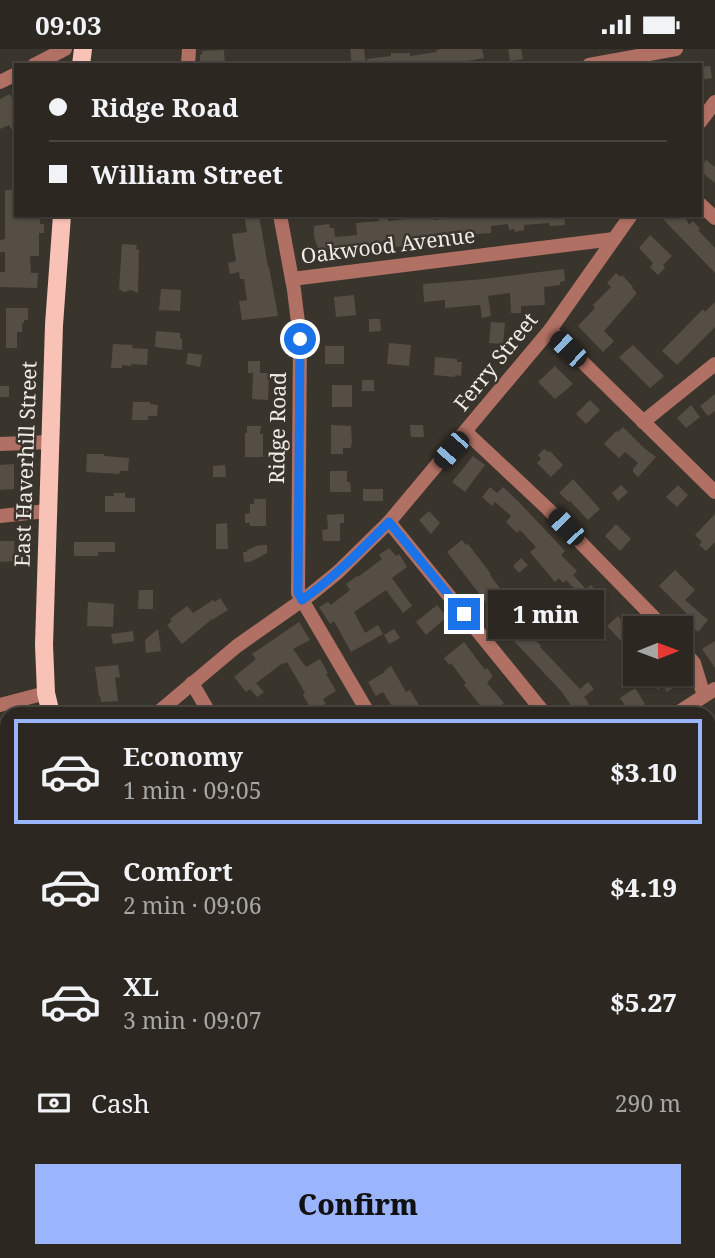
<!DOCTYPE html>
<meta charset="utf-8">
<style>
:root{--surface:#2c2821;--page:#34302a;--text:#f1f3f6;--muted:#a6a6a5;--line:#48443f;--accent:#9ab5fd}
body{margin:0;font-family:"Noto Serif",serif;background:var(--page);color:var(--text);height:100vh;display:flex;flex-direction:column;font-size:26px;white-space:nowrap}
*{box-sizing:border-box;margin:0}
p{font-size:23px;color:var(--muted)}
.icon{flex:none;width:38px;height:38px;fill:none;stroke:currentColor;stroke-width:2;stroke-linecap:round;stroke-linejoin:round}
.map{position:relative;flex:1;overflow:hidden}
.panel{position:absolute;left:0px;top:658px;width:716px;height:551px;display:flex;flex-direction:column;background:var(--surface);border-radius:21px 21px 0 0;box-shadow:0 2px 5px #0004,0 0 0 2px var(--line)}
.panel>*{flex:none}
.banner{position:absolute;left:14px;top:14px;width:688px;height:154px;border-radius:0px;box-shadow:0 2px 5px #0004,0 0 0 2px var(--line);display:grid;align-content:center;height:154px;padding:0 35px;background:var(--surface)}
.needle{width:46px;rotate:89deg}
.buttons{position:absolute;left:623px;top:567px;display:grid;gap:14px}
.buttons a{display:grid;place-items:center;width:70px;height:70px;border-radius:0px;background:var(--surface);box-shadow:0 2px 5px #0004,0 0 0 2px var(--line);font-size:35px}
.end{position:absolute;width:32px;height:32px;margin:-16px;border:9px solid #1a73e8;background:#fff;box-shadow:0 0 0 4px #fff}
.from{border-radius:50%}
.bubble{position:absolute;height:49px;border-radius:0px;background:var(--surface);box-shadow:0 2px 5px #0004,0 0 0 2px var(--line);font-size:23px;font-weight:800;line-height:49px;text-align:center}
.car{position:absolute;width:21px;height:42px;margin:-21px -10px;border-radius:9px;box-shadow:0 0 5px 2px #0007;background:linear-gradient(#222 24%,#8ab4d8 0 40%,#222 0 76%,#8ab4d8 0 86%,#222 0)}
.banner b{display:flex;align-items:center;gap:24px;height:66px;font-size:26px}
.banner b+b{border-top:2px solid var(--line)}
.banner i{width:18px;height:18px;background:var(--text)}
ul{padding:12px 0 0;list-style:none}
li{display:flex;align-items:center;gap:21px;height:105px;margin:0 14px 10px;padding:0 21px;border:4px solid transparent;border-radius:0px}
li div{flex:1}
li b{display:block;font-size:26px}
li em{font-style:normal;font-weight:800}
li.active{border-color:var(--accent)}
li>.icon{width:63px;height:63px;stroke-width:1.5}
.pay{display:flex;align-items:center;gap:18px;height:77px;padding:0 35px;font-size:26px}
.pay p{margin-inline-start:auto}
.action{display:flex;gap:14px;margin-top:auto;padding:14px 35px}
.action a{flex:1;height:80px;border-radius:0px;background:var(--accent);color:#111;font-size:28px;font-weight:800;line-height:80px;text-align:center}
.status{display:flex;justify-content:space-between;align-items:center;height:49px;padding:0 35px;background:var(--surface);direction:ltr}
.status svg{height:19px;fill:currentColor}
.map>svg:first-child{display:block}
</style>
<div class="status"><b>09:03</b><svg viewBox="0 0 49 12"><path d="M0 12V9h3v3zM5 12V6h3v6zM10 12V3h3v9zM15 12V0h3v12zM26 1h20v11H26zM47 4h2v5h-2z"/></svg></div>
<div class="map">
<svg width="715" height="1209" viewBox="0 0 715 1209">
<rect width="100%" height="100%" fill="#3a352c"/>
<!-- green -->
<polygon fill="#3d5200" points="191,1202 238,1202 240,1209 180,1209"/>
<!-- building -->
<g fill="#544e44">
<polygon points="350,0 364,0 366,16 352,16"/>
<polygon points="442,0 482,0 484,9 457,14 458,16 368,16 367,10 391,7 391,4 410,4 410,7 437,3 436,1"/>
<polygon points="508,0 521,0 523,10 510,12"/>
<polygon points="224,1 225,16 200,16 200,6 202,5 202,2"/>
<polygon points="710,17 712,29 700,31 700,18"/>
<polygon points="10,45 13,52 16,50 16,89 9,76 0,80 0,50"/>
<polygon points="706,111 715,118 715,134 700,122 700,119"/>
<polygon points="5,141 16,141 16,166 40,167 40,175 44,175 44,184 39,184 39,207 30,207 31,224 38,224 37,239 0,238 0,223 5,223 5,203 0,203 0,191 5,190"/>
<polygon points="244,166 259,166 268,218 269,218 278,267 242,271 239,252 247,251 244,230 240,230 239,223 230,225 228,214 236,212 232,185 247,183"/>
<polygon points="379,166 388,166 388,172 413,169 413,166 433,166 434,171 479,166 564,166 565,176 550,177 549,174 524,176 524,181 515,183 514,180 509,181 508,175 491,177 491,184 464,186 465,189 405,195 405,197 362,201 362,198 319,203 314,187 314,177 329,175 330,179 334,179 335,188 357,186 356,174 379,172"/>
<polygon points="659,166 684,166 689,176 693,172 700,180 698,181 715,199 715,224"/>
<polygon points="650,186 672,207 663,216 665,219 658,226 650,218 653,214 639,199"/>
<polygon points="122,195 137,196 136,200 139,201 138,244 131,241 124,243 119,240"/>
<polygon points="564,220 565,232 560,233 560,236 544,238 545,256 521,257 521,264 511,264 510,244 488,247 491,267 482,269 480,256 445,259 445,251 424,253 423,235 484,230"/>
<polygon points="616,224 620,228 622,226 633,238 632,239 637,244 604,282 614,292 603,303 578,277 595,259 593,256 611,238 607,234"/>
<polygon points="161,240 181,241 180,262 159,261"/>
<polygon points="354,246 356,266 336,268 334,248"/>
<polygon points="715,253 715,278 677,316 662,302 703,260 705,263"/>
<polygon points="6,259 28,259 28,271 24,271 24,274 22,274 22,283 17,283 17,299 6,299"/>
<polygon points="369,270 380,270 381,282 369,283"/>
<polygon points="491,273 505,274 503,295 489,294"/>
<polygon points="156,282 180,284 180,289 182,290 182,301 155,298"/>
<polygon points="389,294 411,296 409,317 387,315"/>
<polygon points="113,295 133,296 132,299 148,300 147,316 131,315 131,317 122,316 122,319 111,319"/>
<polygon points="633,296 664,327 650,339 619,308"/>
<rect x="325" y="297" width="19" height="18"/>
<polygon points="188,304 202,306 200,318 186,315"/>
<polygon points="435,308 457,310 457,313 462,313 461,327 455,326 455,328 434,326"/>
<polygon points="248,312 260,312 260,324 269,324 268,351 252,350 253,324 248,324"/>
<polygon points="555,317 573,335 555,350 538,333"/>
<rect x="362" y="331" width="12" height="11"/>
<rect x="332" y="336" width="20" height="22"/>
<rect x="0" y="337" width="9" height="11"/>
<polygon points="715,345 715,362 708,367 700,357"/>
<polygon points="590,351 600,361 586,375 576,365"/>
<polygon points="133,353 150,353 150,355 158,356 157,367 148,367 148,371 132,371"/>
<polygon points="691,356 700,368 686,379 677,369"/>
<polygon points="331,376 351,377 352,395 351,395 351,399 343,399 343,405 331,405"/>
<polygon points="410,376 423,376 424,388 411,388"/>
<polygon points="247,377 261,377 260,385 263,385 263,408 245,408 245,384 247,384"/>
<polygon points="623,378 644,399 656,408 638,428 633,423 633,420 638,414 625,403 619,409 604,395 616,382 618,383"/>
<polygon points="544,400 548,403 550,402 563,416 551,428 537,414 541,410 538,406"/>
<polygon points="87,405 104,405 104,407 129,409 128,422 120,422 119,425 86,423"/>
<polygon points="473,407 485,416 465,443 452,433"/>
<polygon points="14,415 14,440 0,441 0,416"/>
<polygon points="225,416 226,428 213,428 213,417"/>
<polygon points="330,422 347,422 347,433 350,433 351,443 330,443"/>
<polygon points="573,430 600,460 588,471 570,452 569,453 559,444"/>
<polygon points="621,436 628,443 618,452 612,444"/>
<polygon points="678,436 688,446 677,458 666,448"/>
<polygon points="490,438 497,444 503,438 518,452 565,502 561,506 577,522 573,526 586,540 591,536 606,552 595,562 566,531 563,534 559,529 555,533 530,503 536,498 520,481 517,484 506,473 511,467 495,453 492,457 482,448"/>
<rect x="363" y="440" width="20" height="12"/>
<polygon points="114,444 125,444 125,449 135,449 135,463 105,463 105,447 114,447"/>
<polygon points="254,450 266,450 266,477 250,477 250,474 245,474 245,465 250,464 250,455 254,455"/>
<polygon points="429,462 440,474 431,485 419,471"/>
<polygon points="344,465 344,474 340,474 340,492 323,492 322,481 328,480 327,466"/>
<polygon points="715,465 715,493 706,502 699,496 702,493 695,486"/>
<polygon points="227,474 228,500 216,500 216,475"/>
<polygon points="616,475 631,490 620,502 605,487"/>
<polygon points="462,491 466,496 468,495 491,525 490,526 502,542 500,544 504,550 503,550 524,578 527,576 534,583 530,586 541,597 540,598 580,640 588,633 594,640 584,648 593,661 588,665 577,665 561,642 512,590 495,565 447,503"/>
<polygon points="0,492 14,492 15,512 0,513"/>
<polygon points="74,493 115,493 115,503 98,503 98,507 74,507"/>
<polygon points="262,496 267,496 267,504 250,513 244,513 243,503 247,503 247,501 256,497"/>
<polygon points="389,499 396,507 399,505 406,516 407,518 392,529 412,557 403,564 386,541 354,563 365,584 378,576 383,585 351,603 334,572 330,575 319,558 328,553 331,556 350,541 346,535 357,527 358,528 382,510 379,506"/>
<polygon points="521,509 528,516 519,524 513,517"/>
<polygon points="675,521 695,541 685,551 708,571 698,583 683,569 687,565 659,537"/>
<polygon points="139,541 153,541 153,560 138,560"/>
<polygon points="220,549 228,561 212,571 212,570 182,595 167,576 172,572 170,570 187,557 193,564 213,551 215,553"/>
<polygon points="88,553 114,555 113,578 87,577"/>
<polygon points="437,556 447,568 426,586 416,573"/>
<polygon points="618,567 633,584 622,593 607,577"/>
<polygon points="299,573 310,591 293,600 306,618 320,610 328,624 326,625 336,642 323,650 326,655 313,663 303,646 305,644 287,613 284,615 283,614 256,634 264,643 257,648 250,640 246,643 234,628 256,610 252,605"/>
<polygon points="158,580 161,602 146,604 145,591"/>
<polygon points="394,580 400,589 389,595 384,586"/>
<polygon points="133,582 134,592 113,595 111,585"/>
<polygon points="715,592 715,619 702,600"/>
<polygon points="464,593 485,621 487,619 493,627 487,634 504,654 490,665 482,665 477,658 480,656 464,636 466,634 451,614 449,616 444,609"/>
<polygon points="118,616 120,628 115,629 118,652 101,653 100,647 99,647 95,618"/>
<polygon points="391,617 406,643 410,641 424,665 397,665 383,643 376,647 368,633 385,623 384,622"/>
<polygon points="666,625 687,625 688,628 667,643 663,637 658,641 653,633"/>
<polygon points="635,639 645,655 631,665 620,649"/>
</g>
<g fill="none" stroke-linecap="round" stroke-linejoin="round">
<!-- minor -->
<g stroke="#b07063" stroke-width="14">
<polyline points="34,16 65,0"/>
<polyline points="188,16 189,0"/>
<polyline points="589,16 676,0"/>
<polyline points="0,33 16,25"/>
<polyline points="700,73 715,53"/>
<polyline points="700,155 715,169"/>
<polyline points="280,166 294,241 300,290 298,544 369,665"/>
<polyline points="292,230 614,190"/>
<polyline points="550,281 715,443"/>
<polyline points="643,373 715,315"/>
<polyline points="466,383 548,460 664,579"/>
<polyline points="0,395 50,393"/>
<polyline points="0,467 47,462"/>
<polyline points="389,473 545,665"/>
<polyline points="681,599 694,614 704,647"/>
<polyline points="192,634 210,665"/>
<polyline points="0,656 46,644"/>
<polyline points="156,665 237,597 311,545 338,523 389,473 550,281 631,166"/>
<polyline points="676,665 715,640"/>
<polyline points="709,774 715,771"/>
<polyline points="0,855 7,844"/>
<polyline points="709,911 715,908"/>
<polyline points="0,928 7,933"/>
<polyline points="709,930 715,940"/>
<polyline points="709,1042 715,1039"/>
<polyline points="709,1157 715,1154"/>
<polyline points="129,1209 138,1202"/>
<polyline points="376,1209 386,1202"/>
<polyline points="607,1209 620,1202"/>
</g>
<!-- major -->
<g stroke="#f8c2b7" stroke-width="18">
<polyline points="81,16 83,0"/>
<polyline points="51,665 46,644 44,596 54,276 62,166"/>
<polyline points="341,1202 347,1209"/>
</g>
</g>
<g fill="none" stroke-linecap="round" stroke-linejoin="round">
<!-- route -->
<path stroke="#1a73e8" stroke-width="9" d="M300 290 298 544 302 551C334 529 361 501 389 473L464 565"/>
</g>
<g text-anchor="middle" stroke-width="5" stroke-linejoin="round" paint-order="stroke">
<!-- street labels -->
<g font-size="21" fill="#efebe5" stroke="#3a352c">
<text transform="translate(388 197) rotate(-7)" y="7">Oakwood Avenue</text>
<text transform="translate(496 313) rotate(-51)" y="7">Ferry Street</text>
<text transform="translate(278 379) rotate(-89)" y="7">Ridge Road</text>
<text transform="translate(26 415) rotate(-88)" y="7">East Haverhill Street</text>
</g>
</g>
</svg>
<div class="buttons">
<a><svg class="needle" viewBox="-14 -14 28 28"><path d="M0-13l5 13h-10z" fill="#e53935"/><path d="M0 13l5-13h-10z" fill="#a6a6a5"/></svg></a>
</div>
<i class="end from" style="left:300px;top:290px"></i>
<i class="end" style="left:464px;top:565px"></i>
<div class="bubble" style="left:488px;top:541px;width:116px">1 min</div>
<i class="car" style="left:568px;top:300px;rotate:314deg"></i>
<i class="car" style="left:451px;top:401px;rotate:221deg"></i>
<i class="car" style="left:566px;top:478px;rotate:316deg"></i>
<div class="banner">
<b><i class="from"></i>Ridge Road</b>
<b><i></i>William Street</b>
</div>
<section class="panel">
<ul>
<li class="active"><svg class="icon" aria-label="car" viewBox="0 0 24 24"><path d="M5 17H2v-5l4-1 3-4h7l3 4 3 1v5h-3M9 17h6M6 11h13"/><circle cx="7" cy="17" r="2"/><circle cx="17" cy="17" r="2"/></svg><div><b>Economy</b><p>1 min · 09:05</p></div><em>$3.10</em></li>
<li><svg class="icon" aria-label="car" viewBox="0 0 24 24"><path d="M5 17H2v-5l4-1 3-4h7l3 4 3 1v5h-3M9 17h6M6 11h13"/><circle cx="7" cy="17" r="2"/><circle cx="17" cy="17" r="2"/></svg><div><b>Comfort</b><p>2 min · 09:06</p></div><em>$4.19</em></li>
<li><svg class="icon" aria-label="car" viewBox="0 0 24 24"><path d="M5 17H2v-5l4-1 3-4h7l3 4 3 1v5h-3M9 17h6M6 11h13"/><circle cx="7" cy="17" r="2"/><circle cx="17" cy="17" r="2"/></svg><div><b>XL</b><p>3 min · 09:07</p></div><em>$5.27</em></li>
</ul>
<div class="pay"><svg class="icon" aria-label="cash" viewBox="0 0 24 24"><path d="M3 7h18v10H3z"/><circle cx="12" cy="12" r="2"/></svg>Cash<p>290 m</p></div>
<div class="action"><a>Confirm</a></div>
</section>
</div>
